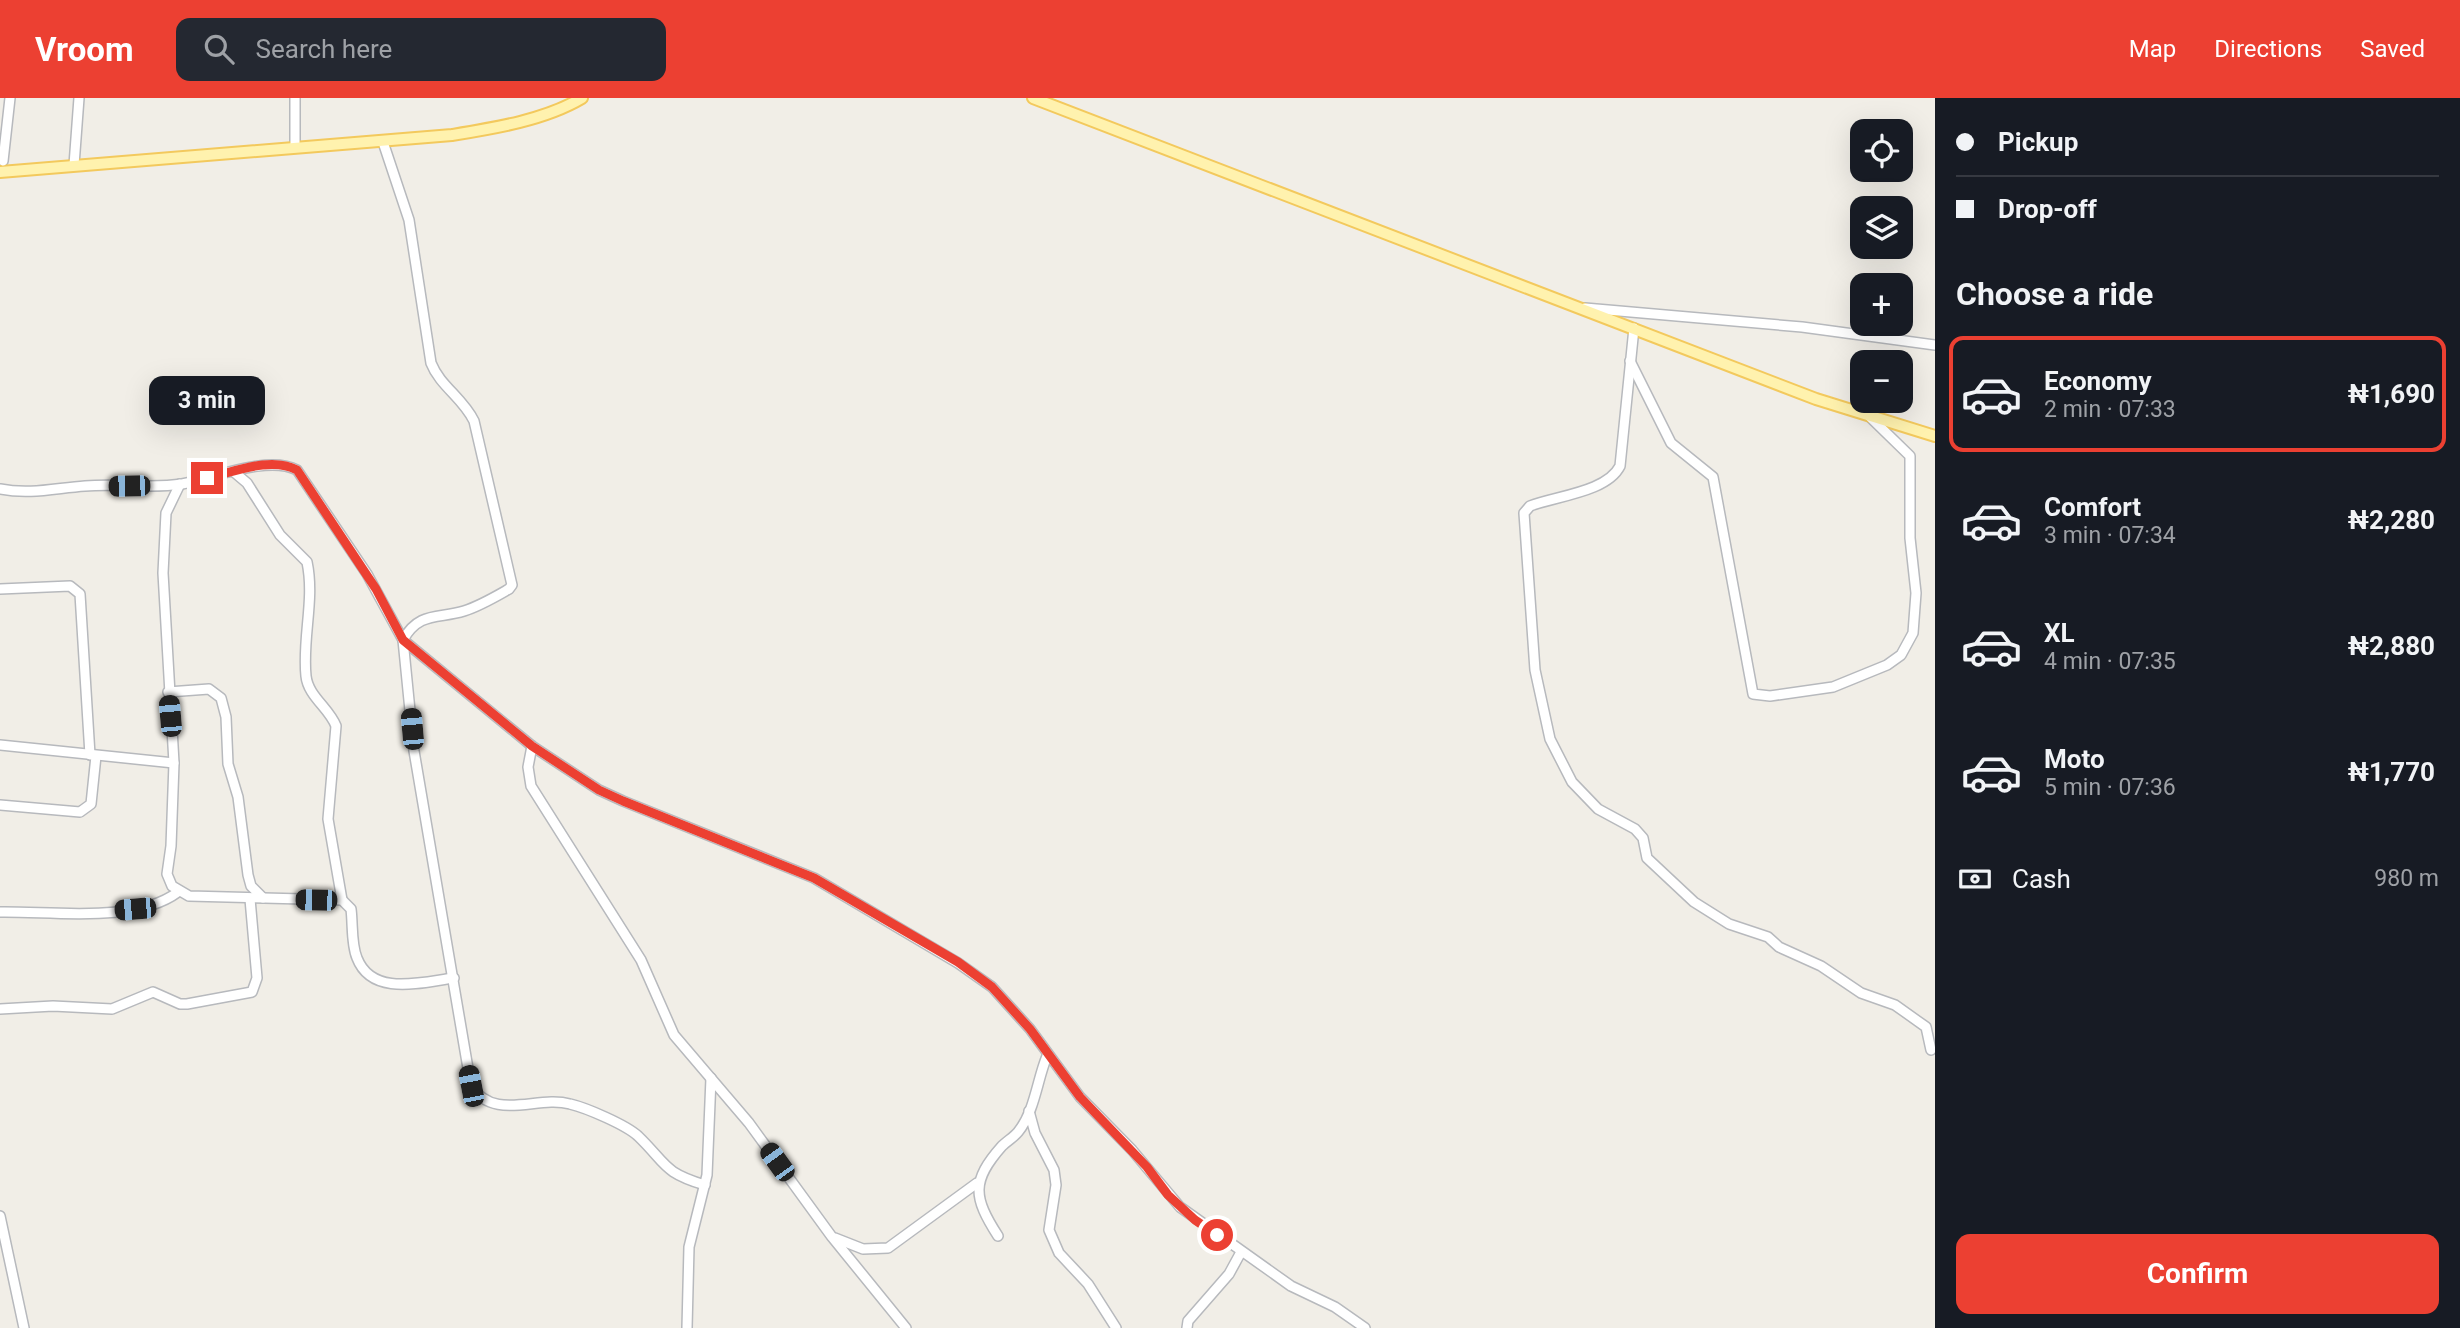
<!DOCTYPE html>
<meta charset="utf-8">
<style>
:root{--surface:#171b24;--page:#242831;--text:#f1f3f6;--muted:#9ea1a6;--line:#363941;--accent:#ec4032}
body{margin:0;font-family:Roboto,sans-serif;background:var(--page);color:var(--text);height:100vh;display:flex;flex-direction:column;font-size:26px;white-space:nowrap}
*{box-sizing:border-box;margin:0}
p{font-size:23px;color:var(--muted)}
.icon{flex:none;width:38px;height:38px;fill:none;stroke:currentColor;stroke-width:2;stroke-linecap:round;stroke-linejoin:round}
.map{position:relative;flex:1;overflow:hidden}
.panel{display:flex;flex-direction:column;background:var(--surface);width:525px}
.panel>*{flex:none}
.guide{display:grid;align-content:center;height:154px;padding:0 21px;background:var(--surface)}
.buttons{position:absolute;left:1850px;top:21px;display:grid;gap:14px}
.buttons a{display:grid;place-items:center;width:63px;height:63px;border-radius:14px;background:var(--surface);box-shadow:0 7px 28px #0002;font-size:35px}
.end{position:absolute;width:32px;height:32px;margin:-16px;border:9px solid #ec4032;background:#fff;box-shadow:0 0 0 4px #fff}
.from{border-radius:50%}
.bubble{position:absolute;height:49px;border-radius:14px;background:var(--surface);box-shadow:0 7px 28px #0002;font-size:23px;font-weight:700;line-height:49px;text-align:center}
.car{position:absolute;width:21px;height:42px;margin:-21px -10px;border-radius:9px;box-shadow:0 0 5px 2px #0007;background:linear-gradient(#222 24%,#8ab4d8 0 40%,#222 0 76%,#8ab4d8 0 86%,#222 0)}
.guide b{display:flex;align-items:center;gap:24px;height:66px;font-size:26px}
.guide b+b{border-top:2px solid var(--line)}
.guide i{width:18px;height:18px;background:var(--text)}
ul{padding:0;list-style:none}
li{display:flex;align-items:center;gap:21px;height:116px;margin:0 14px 10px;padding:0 7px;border:4px solid transparent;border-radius:14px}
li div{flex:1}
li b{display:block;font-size:26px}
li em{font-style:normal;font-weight:700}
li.on{border-color:var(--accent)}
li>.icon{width:63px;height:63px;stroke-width:1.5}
h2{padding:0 21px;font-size:32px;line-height:84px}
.pay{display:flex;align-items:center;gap:18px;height:77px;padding:0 21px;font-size:26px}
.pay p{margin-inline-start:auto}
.cta{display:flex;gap:14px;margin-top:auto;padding:14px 21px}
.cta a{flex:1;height:80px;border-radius:14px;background:var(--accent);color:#fff;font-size:28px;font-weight:700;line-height:80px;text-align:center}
header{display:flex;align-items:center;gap:42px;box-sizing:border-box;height:98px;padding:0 35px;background:var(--accent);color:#fff}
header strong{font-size:33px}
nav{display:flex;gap:38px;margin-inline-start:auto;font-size:24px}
.search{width:490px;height:63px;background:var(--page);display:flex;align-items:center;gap:18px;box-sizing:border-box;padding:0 24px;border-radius:14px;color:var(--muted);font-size:26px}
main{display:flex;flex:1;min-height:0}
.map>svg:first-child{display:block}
</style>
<header>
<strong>Vroom</strong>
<div class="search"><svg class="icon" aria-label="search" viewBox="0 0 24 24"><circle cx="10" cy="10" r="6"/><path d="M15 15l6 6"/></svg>Search here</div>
<nav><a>Map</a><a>Directions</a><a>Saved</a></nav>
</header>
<main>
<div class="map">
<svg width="1935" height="1230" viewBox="0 0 1935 1230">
<rect width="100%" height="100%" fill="#f1eee7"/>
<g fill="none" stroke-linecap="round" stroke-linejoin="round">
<!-- minor casing -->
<g stroke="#b7b9bd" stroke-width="12">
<g id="minor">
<polyline points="295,0 295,49"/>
<path d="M383 44 409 122 431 265C440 288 463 300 474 323L512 487 509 491C495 499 480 508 464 513 439 521 419 513 403 542L414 653 471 988C495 1024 537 997 570 1006 587 1010 626 1027 638 1038 667 1066 662 1074 705 1087"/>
<polyline points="3,63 10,0"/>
<polyline points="74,67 79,0"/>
<polyline points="1585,210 1802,229 1935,247"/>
<path d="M1634 230 1620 368C1607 394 1556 398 1530 408L1524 415 1535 572 1550 641 1572 684 1598 711 1635 731 1643 740 1647 760 1694 804 1729 826 1768 839 1779 849 1821 868 1861 895 1895 907 1926 929 1931 952"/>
<polyline points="1630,263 1671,345 1713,379 1753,596 1770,598 1833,589 1887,567 1901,557 1913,535 1916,495 1910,440 1910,358 1870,319"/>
<path d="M234 374 247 385 280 437 307 464C315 502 302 540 306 578 308 598 329 610 336 628L328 721 342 802"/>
<path d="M180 386 166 415 163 475 174 665 171 748 167 776 172 788 189 798 342 802 351 811C353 826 351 846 357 860 372 899 422 884 454 880"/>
<path d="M0 391C30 397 56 390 85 388 118 385 150 391 182 386 214 380 268 357 297 372L367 476 403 542 532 648 599 692 623 703 814 780 958 865 992 889 1030 931 1080 999 1132 1052 1180 1109 1291 1188 1335 1209 1365 1230"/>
<polyline points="0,491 70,488 80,496 90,657"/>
<polyline points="168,594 209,591 221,600 226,619 228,666 238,699 248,777 251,788 263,800"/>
<polyline points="0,647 174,665"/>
<polyline points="532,648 528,669 531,688 641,862 674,937 749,1025 832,1139 906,1230"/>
<polyline points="0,707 80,714 91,706 96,658"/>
<path d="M0 814C52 813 135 826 178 794"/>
<polyline points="0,911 53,908 112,911 153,894 180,906 187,906 252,894 257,880 250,801"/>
<polyline points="1029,1013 1035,1035 1054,1072 1056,1087 1049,1132 1059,1155 1088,1186 1116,1230"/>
<polyline points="0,1118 24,1230"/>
<path d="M998 1138C973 1099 971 1083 1002 1048 1007 1043 1014 1039 1018 1034 1035 1013 1037 982 1047 958"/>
<polyline points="835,1140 863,1151 888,1150 977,1085"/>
<polyline points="687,1230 689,1149 707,1077 711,980"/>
<polyline points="1187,1230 1188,1223 1229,1176 1241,1154"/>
</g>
</g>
<!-- major casing -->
<g stroke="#f3c95d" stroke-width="14">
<g id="major">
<polyline points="1033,0 1816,301 1935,338"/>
<path d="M0 74 452 37C495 30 545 22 582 0"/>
</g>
</g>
<!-- minor -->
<use href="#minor" stroke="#fff" stroke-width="9"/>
<!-- major -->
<use href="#major" stroke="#fff2ae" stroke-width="10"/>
</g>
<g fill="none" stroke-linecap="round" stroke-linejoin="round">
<!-- route -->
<path stroke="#ec4032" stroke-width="9" d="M207 380C234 374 271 358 297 372L376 491 403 542 532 648 599 692 623 703 814 780 958 864 992 889 1030 931 1080 999 1147 1069 1168 1097 1195 1122 1217 1137"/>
</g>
</svg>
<div class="buttons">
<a><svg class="icon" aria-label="locate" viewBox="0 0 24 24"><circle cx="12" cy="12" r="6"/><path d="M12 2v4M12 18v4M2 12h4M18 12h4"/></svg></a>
<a><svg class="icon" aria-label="layers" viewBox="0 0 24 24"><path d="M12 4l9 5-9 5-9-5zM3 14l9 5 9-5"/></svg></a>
<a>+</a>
<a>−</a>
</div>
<i class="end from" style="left:1217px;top:1137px"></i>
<i class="end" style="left:207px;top:380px"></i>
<div class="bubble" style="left:149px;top:278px;width:116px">3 min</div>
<i class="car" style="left:129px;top:388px;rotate:269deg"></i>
<i class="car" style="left:170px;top:618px;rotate:355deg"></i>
<i class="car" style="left:412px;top:631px;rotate:355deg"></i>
<i class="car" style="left:316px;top:802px;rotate:271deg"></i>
<i class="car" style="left:135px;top:811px;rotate:265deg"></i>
<i class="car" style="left:471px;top:988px;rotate:349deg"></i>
<i class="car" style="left:777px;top:1064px;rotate:324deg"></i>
</div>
<section class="panel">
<div class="guide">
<b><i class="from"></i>Pickup</b>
<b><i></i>Drop-off</b>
</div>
<h2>Choose a ride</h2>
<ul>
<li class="on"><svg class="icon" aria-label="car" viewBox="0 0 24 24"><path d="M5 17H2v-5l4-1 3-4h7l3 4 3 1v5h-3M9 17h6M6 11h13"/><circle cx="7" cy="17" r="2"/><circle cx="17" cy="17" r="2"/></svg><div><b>Economy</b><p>2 min · 07:33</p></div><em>₦1,690</em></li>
<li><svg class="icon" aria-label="car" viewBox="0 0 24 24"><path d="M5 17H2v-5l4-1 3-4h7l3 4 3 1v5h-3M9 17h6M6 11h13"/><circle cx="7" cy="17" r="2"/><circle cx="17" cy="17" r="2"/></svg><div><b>Comfort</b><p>3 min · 07:34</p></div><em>₦2,280</em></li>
<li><svg class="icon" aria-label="car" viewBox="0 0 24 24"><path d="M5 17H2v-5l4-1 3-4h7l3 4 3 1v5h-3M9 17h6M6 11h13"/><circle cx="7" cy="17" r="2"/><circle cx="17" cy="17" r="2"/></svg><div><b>XL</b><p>4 min · 07:35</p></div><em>₦2,880</em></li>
<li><svg class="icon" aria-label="car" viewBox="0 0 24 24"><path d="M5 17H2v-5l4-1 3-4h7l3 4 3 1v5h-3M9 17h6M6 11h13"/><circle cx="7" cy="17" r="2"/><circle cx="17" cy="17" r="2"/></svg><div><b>Moto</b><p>5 min · 07:36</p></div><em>₦1,770</em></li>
</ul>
<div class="pay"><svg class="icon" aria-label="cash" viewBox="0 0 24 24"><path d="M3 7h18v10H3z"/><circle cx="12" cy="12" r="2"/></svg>Cash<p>980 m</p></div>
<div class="cta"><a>Confirm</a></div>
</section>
</main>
